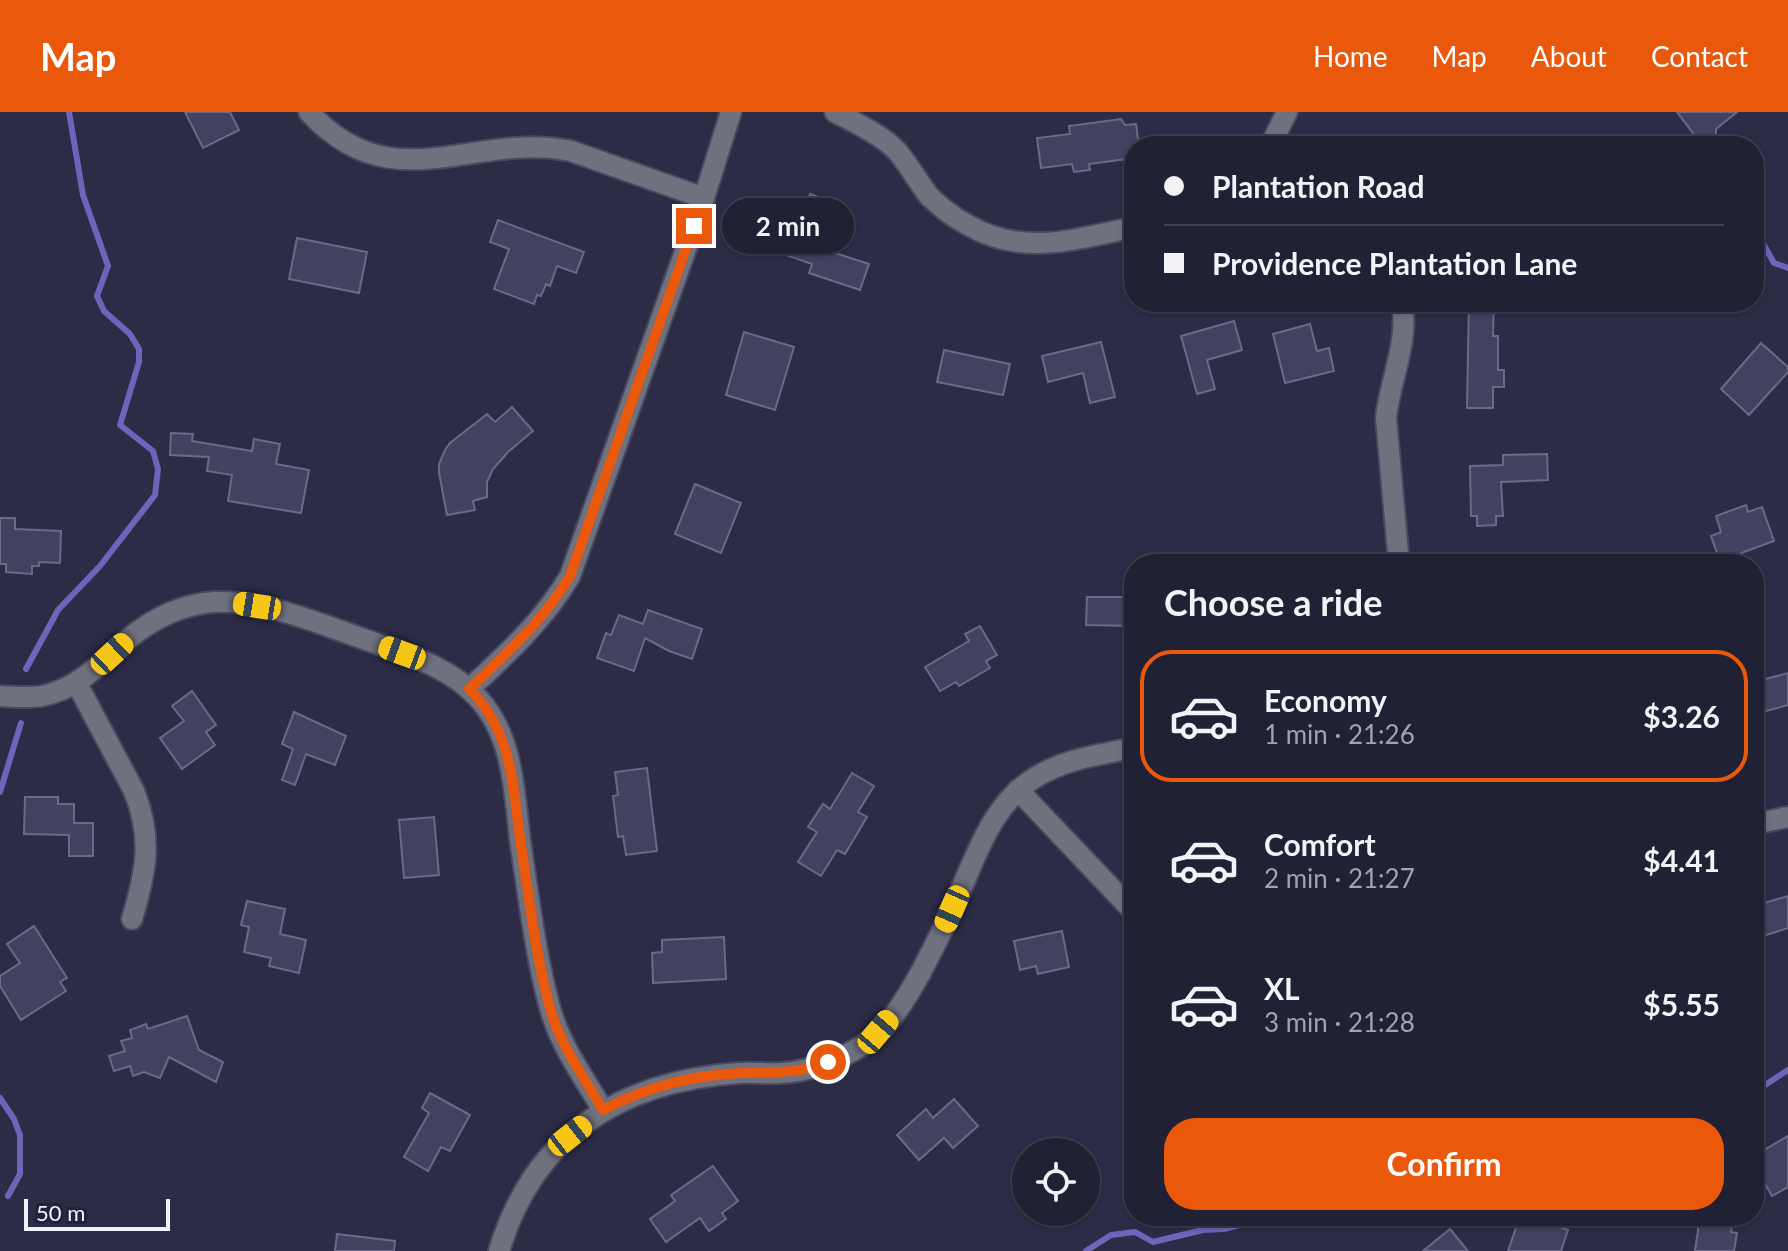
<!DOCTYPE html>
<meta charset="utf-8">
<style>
:root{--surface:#212135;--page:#2d2e41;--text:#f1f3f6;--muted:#a2a3ad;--line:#3e3e50;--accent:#ea580c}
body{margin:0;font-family:Lato,sans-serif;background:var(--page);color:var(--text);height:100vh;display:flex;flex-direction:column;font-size:30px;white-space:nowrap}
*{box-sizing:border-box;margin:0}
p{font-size:26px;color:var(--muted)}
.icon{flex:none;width:44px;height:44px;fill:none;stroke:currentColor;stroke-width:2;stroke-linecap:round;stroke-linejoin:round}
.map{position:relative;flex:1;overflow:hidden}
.side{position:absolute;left:1124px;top:442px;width:640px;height:672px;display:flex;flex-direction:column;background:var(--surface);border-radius:32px;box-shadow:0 2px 6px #0004,0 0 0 2px var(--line)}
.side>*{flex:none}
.guide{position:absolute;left:1124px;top:24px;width:640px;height:176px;border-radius:32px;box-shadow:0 2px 6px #0004,0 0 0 2px var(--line);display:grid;align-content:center;height:176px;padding:0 40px;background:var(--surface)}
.controls{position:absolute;left:1012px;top:1026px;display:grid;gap:16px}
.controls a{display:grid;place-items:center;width:88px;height:88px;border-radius:50%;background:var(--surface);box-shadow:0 2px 6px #0004,0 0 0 2px var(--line);font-size:40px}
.scale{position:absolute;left:24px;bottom:20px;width:146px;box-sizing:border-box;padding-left:8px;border:4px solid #f2f3fe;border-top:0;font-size:22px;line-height:28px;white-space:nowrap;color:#f2f3fe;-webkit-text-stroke:6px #22223c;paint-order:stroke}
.end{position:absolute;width:36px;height:36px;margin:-18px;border:10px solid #ea580c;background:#fff;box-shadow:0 0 0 4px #fff}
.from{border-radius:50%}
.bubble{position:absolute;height:56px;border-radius:28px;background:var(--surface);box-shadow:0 2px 6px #0004,0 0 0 2px var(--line);font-size:26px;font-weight:700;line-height:56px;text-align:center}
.car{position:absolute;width:24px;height:48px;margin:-24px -12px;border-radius:10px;box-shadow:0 0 6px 2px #0007;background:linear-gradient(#f5c518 24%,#345 0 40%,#f5c518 0 76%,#345 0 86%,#f5c518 0)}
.guide b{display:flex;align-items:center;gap:28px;height:76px;font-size:30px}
.guide b+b{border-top:2px solid var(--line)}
.guide i{width:20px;height:20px;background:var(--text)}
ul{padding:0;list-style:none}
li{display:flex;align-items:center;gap:24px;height:132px;margin:0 16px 12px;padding:0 24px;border:4px solid transparent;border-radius:32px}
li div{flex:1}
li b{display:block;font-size:30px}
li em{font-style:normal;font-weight:700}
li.active{border-color:var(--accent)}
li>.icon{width:72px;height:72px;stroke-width:1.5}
h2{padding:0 40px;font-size:36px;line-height:96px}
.cta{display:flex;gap:16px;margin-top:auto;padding:16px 40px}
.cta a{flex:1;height:92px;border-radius:32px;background:var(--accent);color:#fff;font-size:32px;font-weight:700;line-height:92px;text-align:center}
header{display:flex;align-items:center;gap:48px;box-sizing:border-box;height:112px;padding:0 40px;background:var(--accent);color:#fff}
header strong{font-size:38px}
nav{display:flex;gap:44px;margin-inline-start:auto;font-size:28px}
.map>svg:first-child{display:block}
</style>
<header>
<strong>Map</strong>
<nav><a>Home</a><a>Map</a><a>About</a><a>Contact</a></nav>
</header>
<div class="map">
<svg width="1788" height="1139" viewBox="0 0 1788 1139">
<rect width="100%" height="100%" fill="#2c2c47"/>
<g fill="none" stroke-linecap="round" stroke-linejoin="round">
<!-- stream -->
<g stroke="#6b66b9" stroke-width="6">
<polyline points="1754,120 1759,124 1774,151 1788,156"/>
<polyline points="26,557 58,498 100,454 155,383 158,357 153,339 120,313 139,250 139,237 130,222 104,199 97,184 108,154 83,83 69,0"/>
<polyline points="0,680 21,611"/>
<polyline points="1754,976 1765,973 1788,958"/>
<polyline points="0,986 14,1007 20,1023 20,1062 8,1084"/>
<polyline points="1086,1139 1111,1123 1135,1120 1153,1130 1203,1118 1224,1117 1277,1104"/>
</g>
</g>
<!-- building -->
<g fill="#424260" stroke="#696989" stroke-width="2">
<polygon points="185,0 230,0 239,18 203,36"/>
<polygon points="1677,0 1737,0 1716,17 1716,30 1699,29"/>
<polygon points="1121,7 1125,13 1136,12 1139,34 1134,34 1134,46 1089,52 1090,58 1074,60 1072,52 1041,56 1037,26 1070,22 1069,14"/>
<polygon points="810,82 847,95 832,140 869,152 860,178 809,161 812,152 786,143 790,132 783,129 796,90 806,93"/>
<polygon points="498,108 584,140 576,161 557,154 550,174 546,172 541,184 537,183 534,192 494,177 509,137 490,130"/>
<polygon points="297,126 367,140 359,181 289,167"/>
<polygon points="1469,190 1494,190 1493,224 1498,224 1498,258 1504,258 1504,275 1493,275 1493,296 1467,296"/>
<polygon points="1234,209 1242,238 1207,248 1215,277 1197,282 1181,224"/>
<polygon points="1310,212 1317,239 1329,236 1334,259 1285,271 1273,222"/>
<polygon points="744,220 794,235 775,298 726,283"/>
<polygon points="1101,230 1115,285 1090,291 1083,261 1048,270 1042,244"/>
<polygon points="1761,231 1788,255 1788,260 1749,303 1721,277"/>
<polygon points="944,238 1010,252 1003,283 937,270"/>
<polygon points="512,295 533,319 508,340 493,357 487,370 487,385 473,389 475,398 447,403 439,361 439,352 445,338 450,331 487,302 495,310"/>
<polygon points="171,321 193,322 192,329 252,339 254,327 280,332 276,352 309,358 301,401 228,389 232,363 207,359 209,345 170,343"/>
<polygon points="1547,342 1548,368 1501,370 1503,404 1496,404 1496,413 1477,414 1477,404 1471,404 1470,354 1503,353 1503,343"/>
<polygon points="695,372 741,391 721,441 675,422"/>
<polygon points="1746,393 1748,400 1762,395 1774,429 1720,449 1711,424 1721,420 1716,404"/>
<polygon points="0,406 15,406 15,417 61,419 60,451 39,450 39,454 32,454 32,462 6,460 6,452 0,452"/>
<polygon points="1087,485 1134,485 1134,514 1086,513"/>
<polygon points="648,498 702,517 692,547 669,539 645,526 634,559 597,546 606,521 611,523 619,503 643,512"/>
<polygon points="980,514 997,543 986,549 990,556 959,574 956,570 940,579 925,555 969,529 965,522"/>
<polygon points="1788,561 1788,593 1766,599 1758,569"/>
<polygon points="192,579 216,613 206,620 215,633 182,657 160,626 184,609 172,594"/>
<polygon points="294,600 346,624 335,653 306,642 295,673 282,668 293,637 282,632"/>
<polygon points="647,656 657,739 626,743 623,724 618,725 613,684 618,683 615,660"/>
<polygon points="852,661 874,674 858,700 867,705 845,742 837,738 821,764 798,750 817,720 808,715 823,692 830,697"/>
<polygon points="25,685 58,685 58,692 74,692 74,711 93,711 93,744 69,744 69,723 24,722"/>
<polygon points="434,705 439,763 404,766 399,708"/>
<polygon points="1788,784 1788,816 1754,827 1754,794"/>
<polygon points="247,789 285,797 280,822 306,828 299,861 269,854 271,846 244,840 249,815 241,813"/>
<polygon points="34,814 67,866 60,870 66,879 21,908 0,874 0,864 20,851 7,832"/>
<polygon points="1062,819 1069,855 1038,862 1036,854 1020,858 1014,829"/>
<polygon points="724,825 726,867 653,871 652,841 662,840 662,828"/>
<polygon points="187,904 199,938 223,950 216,970 169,945 160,966 144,960 133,964 130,954 114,959 109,944 125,939 121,929 132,926 130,918 146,912 148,917"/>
<polygon points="430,981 470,1003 450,1039 441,1035 428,1059 404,1045 429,1001 422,996"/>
<polygon points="954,987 978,1014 953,1036 944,1026 919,1048 897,1023 926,997 933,1006"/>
<polygon points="1788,1024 1788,1075 1772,1084 1754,1052 1754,1044"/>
<polygon points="713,1054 738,1089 722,1101 726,1107 709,1119 700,1106 666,1130 650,1107 675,1089 671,1083"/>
<polygon points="1527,1104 1568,1118 1561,1139 1508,1139 1518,1110 1524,1112"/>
<polygon points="1700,1104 1734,1104 1731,1120 1737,1121 1734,1139 1695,1139"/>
<polygon points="1450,1117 1468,1139 1423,1139"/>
<polygon points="337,1122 395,1129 394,1139 335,1139"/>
</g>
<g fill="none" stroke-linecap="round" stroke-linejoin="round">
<!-- minor casing -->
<g stroke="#484861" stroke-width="24">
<g id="minor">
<path d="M309 0C392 91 473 19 571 39L704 86"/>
<path d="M835 0C855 11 881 22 897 39 909 53 918 70 929 84 941 96 953 105 968 113 1022 145 1077 127 1134 115"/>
<polyline points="1270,34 1287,0"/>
<path d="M1399 452 1386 306C1390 267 1409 231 1402 190"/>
<path d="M76 570 134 679C153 726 146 760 132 807"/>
<path d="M469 577C507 542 544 508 570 464L704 86 731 0"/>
<path d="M0 584C14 585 29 586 42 584 78 577 102 550 127 528 152 507 182 492 215 490 264 488 315 510 361 526 402 541 448 553 478 586 515 626 514 684 521 735 529 787 536 846 550 896 560 933 584 966 603 998"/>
<polyline points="1018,678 1134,800"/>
<polyline points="1754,712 1788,705"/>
<path d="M499 1139C534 1022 622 969 739 961 753 960 767 962 781 961 810 960 842 947 866 931 890 914 907 885 921 860 934 835 947 810 958 784 978 740 992 692 1036 665 1065 647 1101 642 1134 636"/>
</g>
</g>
<!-- minor -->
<use href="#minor" stroke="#70717f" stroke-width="20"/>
</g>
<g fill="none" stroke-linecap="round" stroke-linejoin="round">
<!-- route -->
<path stroke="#ea580c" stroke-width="10" d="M694 114 570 464C544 508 506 542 469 577 516 623 512 680 522 740 530 792 536 845 550 896 560 933 584 965 603 998 646 975 693 963 742 961 773 960 798 962 828 950"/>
</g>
</svg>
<div class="controls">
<a><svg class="icon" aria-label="locate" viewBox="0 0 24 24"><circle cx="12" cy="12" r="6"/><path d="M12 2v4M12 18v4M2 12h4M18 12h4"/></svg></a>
</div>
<div class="scale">50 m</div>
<i class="end from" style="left:828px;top:950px"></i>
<i class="end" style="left:694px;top:114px"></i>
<div class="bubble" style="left:722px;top:86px;width:132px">2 min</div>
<i class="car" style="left:257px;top:494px;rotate:279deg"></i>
<i class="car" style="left:402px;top:541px;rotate:290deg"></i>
<i class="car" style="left:112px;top:542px;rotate:47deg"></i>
<i class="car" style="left:952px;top:797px;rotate:204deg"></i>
<i class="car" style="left:878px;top:920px;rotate:40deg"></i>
<i class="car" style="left:570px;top:1024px;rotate:52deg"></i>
<div class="guide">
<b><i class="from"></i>Plantation Road</b>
<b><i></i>Providence Plantation Lane</b>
</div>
<section class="side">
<h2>Choose a ride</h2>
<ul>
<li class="active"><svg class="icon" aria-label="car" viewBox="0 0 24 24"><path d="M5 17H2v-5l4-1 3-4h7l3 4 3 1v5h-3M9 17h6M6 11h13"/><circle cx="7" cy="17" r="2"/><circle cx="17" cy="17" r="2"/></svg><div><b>Economy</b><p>1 min · 21:26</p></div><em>$3.26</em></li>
<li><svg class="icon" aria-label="car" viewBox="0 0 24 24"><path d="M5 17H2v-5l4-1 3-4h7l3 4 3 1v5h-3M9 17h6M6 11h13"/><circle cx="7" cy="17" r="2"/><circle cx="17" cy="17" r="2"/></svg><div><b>Comfort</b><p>2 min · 21:27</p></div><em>$4.41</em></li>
<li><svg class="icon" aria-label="car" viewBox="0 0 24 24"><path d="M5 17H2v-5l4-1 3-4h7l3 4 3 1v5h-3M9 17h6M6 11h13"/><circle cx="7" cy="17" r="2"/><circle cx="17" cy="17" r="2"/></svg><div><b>XL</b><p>3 min · 21:28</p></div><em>$5.55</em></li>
</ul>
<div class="cta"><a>Confirm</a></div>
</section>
</div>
